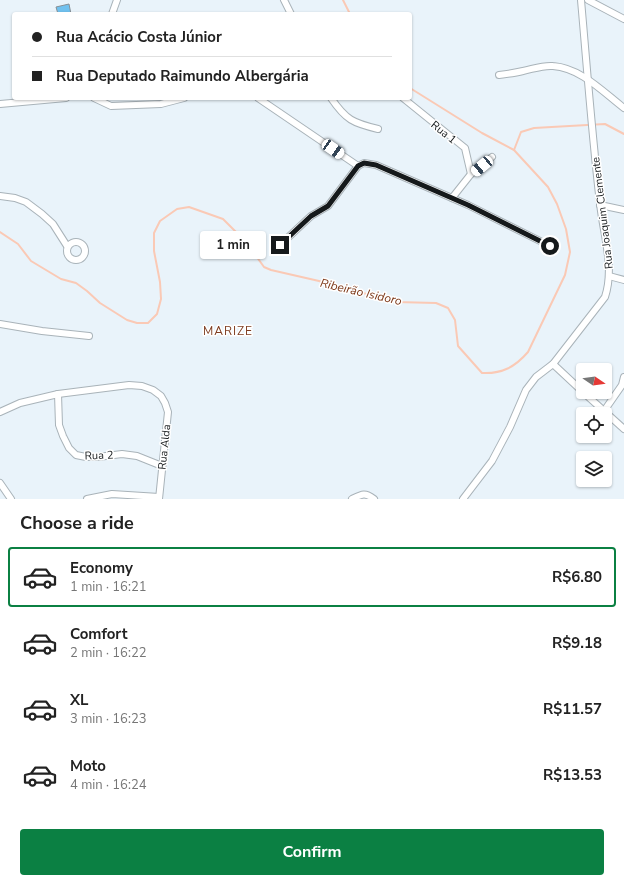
<!DOCTYPE html>
<meta charset="utf-8">
<style>
:root{--surface:#fff;--page:#f6f6f6;--text:#222;--muted:#767676;--line:#e0e0e0;--accent:#0b8043}
body{margin:0;font-family:"Nunito Sans",sans-serif;background:var(--page);color:var(--text);height:100vh;display:flex;flex-direction:column;font-size:15px;white-space:nowrap}
*{box-sizing:border-box;margin:0}
p{font-size:13px;color:var(--muted)}
.icon{flex:none;width:22px;height:22px;fill:none;stroke:currentColor;stroke-width:2;stroke-linecap:round;stroke-linejoin:round}
.map{position:relative;height:499px;overflow:hidden}
.drawer{display:flex;flex-direction:column;background:var(--surface);flex:1}
.drawer>*{flex:none}
.guide{position:absolute;left:12px;top:12px;width:400px;height:88px;border-radius:4px;box-shadow:0 1px 3px #0004;display:grid;align-content:center;height:88px;padding:0 20px;background:var(--surface)}
.needle{width:26px;rotate:103deg}
.buttons{position:absolute;left:576px;top:363px;display:grid;gap:8px}
.buttons a{display:grid;place-items:center;width:36px;height:36px;border-radius:4px;background:var(--surface);box-shadow:0 1px 3px #0004;font-size:20px}
.end{position:absolute;width:18px;height:18px;margin:-9px;border:5px solid #15191b;background:#fff;box-shadow:0 0 0 2px #fff}
.from{border-radius:50%}
.bubble{position:absolute;height:28px;border-radius:4px;background:var(--surface);box-shadow:0 1px 3px #0004;font-size:13px;font-weight:700;line-height:28px;text-align:center}
.car{position:absolute;width:12px;height:24px;margin:-12px -6px;border-radius:5px;box-shadow:0 0 3px 1px #0007;background:linear-gradient(#fff 24%,#345 0 40%,#fff 0 76%,#345 0 86%,#fff 0)}
.guide b{display:flex;align-items:center;gap:14px;height:38px;font-size:15px}
.guide b+b{border-top:1px solid var(--line)}
.guide i{width:10px;height:10px;background:var(--text)}
ul{padding:0;list-style:none}
li{display:flex;align-items:center;gap:12px;height:60px;margin:0 8px 6px;padding:0 12px;border:2px solid transparent;border-radius:4px}
li div{flex:1}
li b{display:block;font-size:15px}
li em{font-style:normal;font-weight:700}
li.on{border-color:var(--accent)}
li>.icon{width:36px;height:36px;stroke-width:1.5}
h2{padding:0 20px;font-size:18px;line-height:48px}
.cta{display:flex;gap:8px;margin-top:auto;padding:8px 20px}
.cta a{flex:1;height:46px;border-radius:4px;background:var(--accent);color:#fff;font-size:16px;font-weight:700;line-height:46px;text-align:center}
.map>svg:first-child{display:block}
</style>
<div class="map">
<svg width="624" height="499" viewBox="0 0 624 499">
<rect width="100%" height="100%" fill="#e9f3fa"/>
<g fill="none" stroke-linecap="round" stroke-linejoin="round">
<!-- stream -->
<g stroke="#fac9b5" stroke-width="2">
<polyline points="343,0 350,14"/>
<polyline points="514,150 521,132 534,128 605,124 624,134"/>
<path d="M0 232 18 244 31 261 61 279 76 283 87 291 100 303 127 320 137 323H148L157 314 161 299 160 282 154 251V233L160 221 177 209 189 207 223 219 246 242 264 267 271 270 319 281 396 302 436 303 448 308 455 320 458 346 482 373C502 374 515 367 528 352L565 275 570 252 566 229 557 204 548 187 514 150 482 133 410 88"/>
</g>
</g>
<!-- building -->
<polygon fill="#70c1ef" stroke="#869096" points="69,4 71,14 58,14 56,7"/>
<g fill="none" stroke-linecap="round" stroke-linejoin="round">
<!-- minor casing -->
<g stroke="#a9b3b9" stroke-width="8">
<g id="minor">
<polyline points="284,0 291,14"/>
<polyline points="588,0 624,19"/>
<polyline points="112,14 117,0"/>
<path d="M499 75C507 74 515 73 523 71 533 69 543 65 553 66 581 68 603 92 624 108"/>
<polyline points="94,98 111,106 161,104 184,98"/>
<polyline points="258,98 358,166 364,163 376,165 468,205 550,246"/>
<path d="M331 98C346 120 353 123 378 129"/>
<polyline points="403,98 465,148 471,174"/>
<polyline points="0,104 66,98"/>
<polyline points="0,196 15,198 26,202 42,214 53,224 67,246"/>
<polyline points="452,198 471,174 492,157"/>
<polyline points="600,205 624,210"/>
<circle cx="76" cy="251" r="9"/>
<polyline points="280,245 311,216 328,206 358,166"/>
<polyline points="609,276 624,280"/>
<polyline points="0,324 42,331 89,336"/>
<polyline points="553,364 583,392"/>
<polyline points="583,392 624,429"/>
<polyline points="58,394 59,425 63,436 69,448 76,455 86,457 98,457 122,454 137,456 162,466"/>
<polyline points="604,411 622,385 624,377"/>
<polyline points="0,412 20,403 58,394 129,385 142,386 153,390 161,396 165,403 168,412 159,499"/>
<polyline points="0,483 11,499"/>
<polyline points="87,499 112,494 159,497"/>
<path d="M352 499C362 494 365 492 374 499"/>
<path d="M463 499 492 461 510 427 526 390 536 377 553 364 605 297C615 267 603 234 600 203 592 136 587 68 581 0"/>
</g>
</g>
<!-- minor -->
<use href="#minor" stroke="#fff" stroke-width="6"/>
</g>
<g fill="none" stroke-linecap="round" stroke-linejoin="round">
<!-- route -->
<polyline stroke="#15191b" stroke-width="5" points="280,245 311,216 328,206 358,166 364,163 376,165 468,205 550,246"/>
</g>
<g text-anchor="middle" stroke-width="3" stroke-linejoin="round" paint-order="stroke">
<!-- street labels -->
<g font-size="11" fill="#15191b" stroke="#fff">
<text transform="translate(444 132) rotate(39)" y="4">Rua 1</text>
<text transform="translate(602 213) rotate(-97)" y="4">Rua Joaquim Clemente</text>
<text transform="translate(164 447) rotate(-84)" y="4">Rua Alda</text>
<text transform="translate(99 455) rotate(-2)" y="4">Rua 2</text>
</g>
<!-- water labels -->
<g font-size="12" font-style="italic" fill="#7c3616" stroke="#fff">
<text transform="translate(361 292) rotate(13)" y="4">Ribeirão Isidoro</text>
</g>
<!-- neighbourhood labels -->
<g font-size="12" letter-spacing="1" fill="#7e3c1f" stroke="#fff">
<text x="228" y="335">MARIZE</text>
</g>
</g>
</svg>
<div class="buttons">
<a><svg class="needle" viewBox="-14 -14 28 28"><path d="M0-13l5 13h-10z" fill="#e53935"/><path d="M0 13l5-13h-10z" fill="#767676"/></svg></a>
<a><svg class="icon" aria-label="locate" viewBox="0 0 24 24"><circle cx="12" cy="12" r="6"/><path d="M12 2v4M12 18v4M2 12h4M18 12h4"/></svg></a>
<a><svg class="icon" aria-label="layers" viewBox="0 0 24 24"><path d="M12 4l9 5-9 5-9-5zM3 14l9 5 9-5"/></svg></a>
</div>
<i class="end from" style="left:550px;top:246px"></i>
<i class="end" style="left:280px;top:245px"></i>
<div class="bubble" style="left:200px;top:231px;width:66px">1 min</div>
<i class="car" style="left:333px;top:149px;rotate:124deg"></i>
<i class="car" style="left:482px;top:166px;rotate:230deg"></i>
<div class="guide">
<b><i class="from"></i>Rua Acácio Costa Júnior</b>
<b><i></i>Rua Deputado Raimundo Albergária</b>
</div>
</div>
<section class="drawer">
<h2>Choose a ride</h2>
<ul>
<li class="on"><svg class="icon" aria-label="car" viewBox="0 0 24 24"><path d="M5 17H2v-5l4-1 3-4h7l3 4 3 1v5h-3M9 17h6M6 11h13"/><circle cx="7" cy="17" r="2"/><circle cx="17" cy="17" r="2"/></svg><div><b>Economy</b><p>1 min · 16:21</p></div><em>R$6.80</em></li>
<li><svg class="icon" aria-label="car" viewBox="0 0 24 24"><path d="M5 17H2v-5l4-1 3-4h7l3 4 3 1v5h-3M9 17h6M6 11h13"/><circle cx="7" cy="17" r="2"/><circle cx="17" cy="17" r="2"/></svg><div><b>Comfort</b><p>2 min · 16:22</p></div><em>R$9.18</em></li>
<li><svg class="icon" aria-label="car" viewBox="0 0 24 24"><path d="M5 17H2v-5l4-1 3-4h7l3 4 3 1v5h-3M9 17h6M6 11h13"/><circle cx="7" cy="17" r="2"/><circle cx="17" cy="17" r="2"/></svg><div><b>XL</b><p>3 min · 16:23</p></div><em>R$11.57</em></li>
<li><svg class="icon" aria-label="car" viewBox="0 0 24 24"><path d="M5 17H2v-5l4-1 3-4h7l3 4 3 1v5h-3M9 17h6M6 11h13"/><circle cx="7" cy="17" r="2"/><circle cx="17" cy="17" r="2"/></svg><div><b>Moto</b><p>4 min · 16:24</p></div><em>R$13.53</em></li>
</ul>
<div class="cta"><a>Confirm</a></div>
</section>
